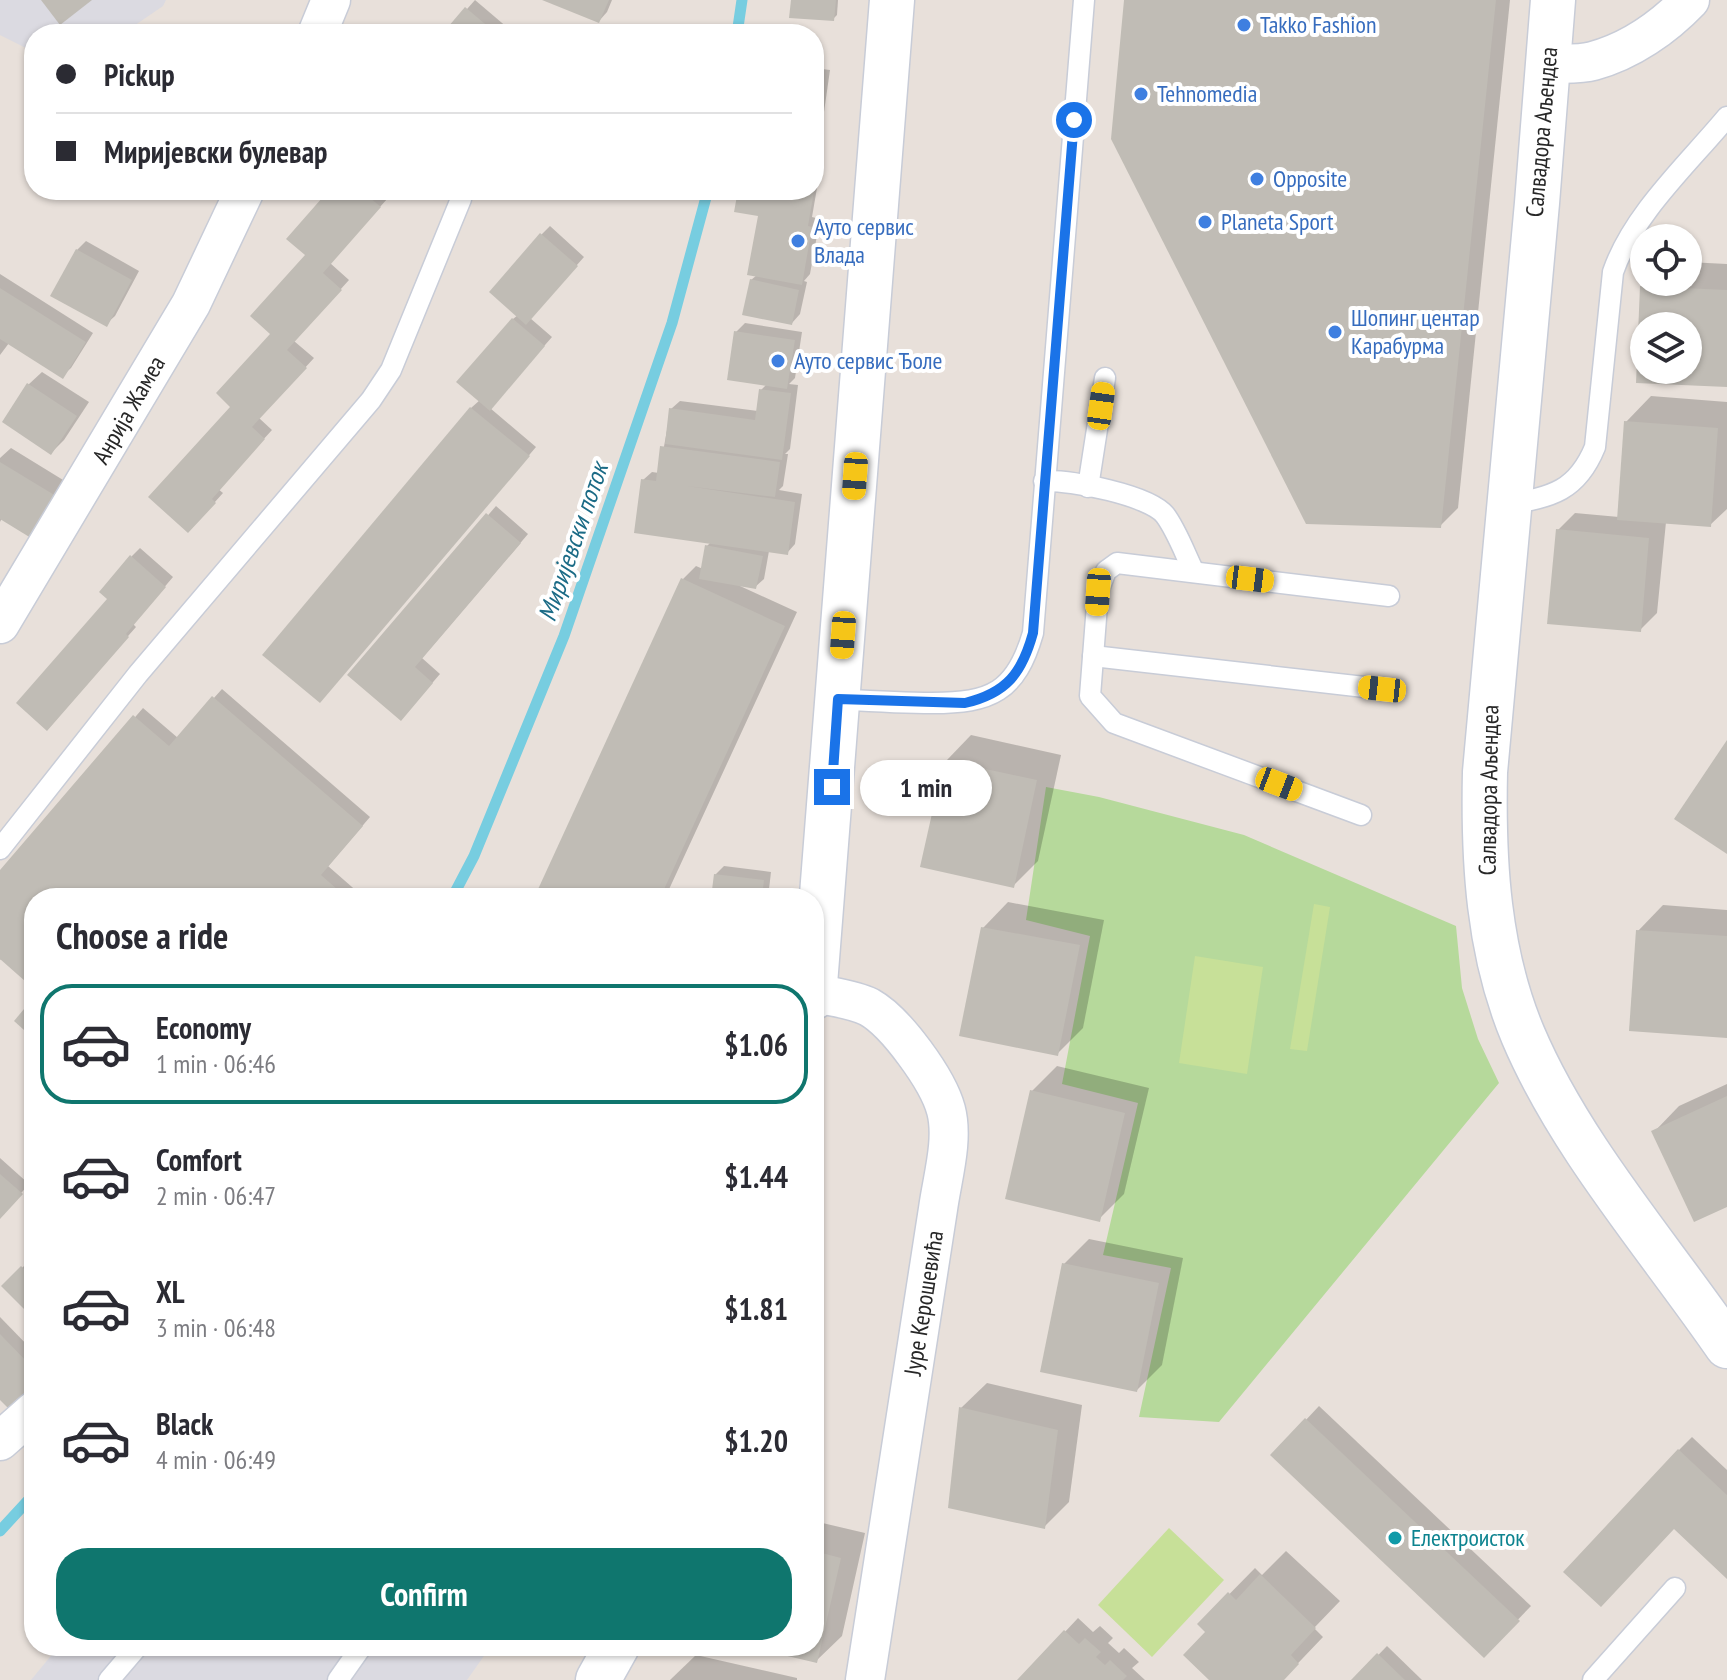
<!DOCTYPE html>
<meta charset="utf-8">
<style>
:root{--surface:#fff;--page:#f7f7f7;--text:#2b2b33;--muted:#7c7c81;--line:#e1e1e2;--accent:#0f766e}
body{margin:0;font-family:"PT Sans Narrow",sans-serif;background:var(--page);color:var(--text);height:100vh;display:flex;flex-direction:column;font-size:30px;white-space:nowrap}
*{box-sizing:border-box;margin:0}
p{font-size:26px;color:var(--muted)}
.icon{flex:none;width:44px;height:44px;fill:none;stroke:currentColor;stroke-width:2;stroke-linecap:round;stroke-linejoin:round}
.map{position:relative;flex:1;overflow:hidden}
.panel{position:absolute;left:24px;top:888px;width:800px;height:768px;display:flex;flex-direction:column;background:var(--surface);border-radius:32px;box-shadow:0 2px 6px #0004}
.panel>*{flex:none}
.top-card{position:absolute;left:24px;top:24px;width:800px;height:176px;border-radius:32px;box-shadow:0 2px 6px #0004;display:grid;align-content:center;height:176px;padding:0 32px;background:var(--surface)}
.tools{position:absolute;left:1630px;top:224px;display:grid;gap:16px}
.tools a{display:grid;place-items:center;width:72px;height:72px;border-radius:50%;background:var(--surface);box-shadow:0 2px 6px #0004;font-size:40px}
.end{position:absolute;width:36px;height:36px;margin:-18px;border:10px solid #1a73e8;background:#fff;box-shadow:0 0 0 4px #fff}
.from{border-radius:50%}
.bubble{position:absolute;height:56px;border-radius:28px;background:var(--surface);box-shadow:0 2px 6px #0004;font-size:26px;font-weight:600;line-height:56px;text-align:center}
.car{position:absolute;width:24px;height:48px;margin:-24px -12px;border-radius:10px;box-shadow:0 0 6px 2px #0007;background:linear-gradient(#f5c518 24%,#345 0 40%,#f5c518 0 76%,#345 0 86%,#f5c518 0)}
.top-card b{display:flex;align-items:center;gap:28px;height:76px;font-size:30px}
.top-card b+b{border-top:2px solid var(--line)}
.top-card i{width:20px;height:20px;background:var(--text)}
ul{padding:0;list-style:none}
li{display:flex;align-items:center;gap:24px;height:120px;margin:0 16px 12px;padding:0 16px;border:4px solid transparent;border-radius:32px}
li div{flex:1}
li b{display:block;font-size:30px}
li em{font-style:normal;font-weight:600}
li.on{border-color:var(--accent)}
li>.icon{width:72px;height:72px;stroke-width:1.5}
h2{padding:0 32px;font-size:36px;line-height:96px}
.cta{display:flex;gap:16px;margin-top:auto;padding:16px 32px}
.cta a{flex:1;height:92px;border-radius:32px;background:var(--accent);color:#fff;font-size:32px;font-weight:600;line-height:92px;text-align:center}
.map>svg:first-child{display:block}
</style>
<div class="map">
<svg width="1727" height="1680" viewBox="0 0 1727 1680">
<rect width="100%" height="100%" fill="#e8e0da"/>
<!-- industrial -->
<g fill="#dbdae1">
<polygon points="0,0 166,0 163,6 122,34 34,34 34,52 0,35"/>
<polygon points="59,1646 491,1646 467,1680 31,1680"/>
</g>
<!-- green -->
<polygon fill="#b6d99b" points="1046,787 1099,797 1244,835 1456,926 1462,988 1478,1039 1499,1083 1219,1422 1139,1417 1171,1268 1103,1255 1138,1103 1062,1084 1090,936 1026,920"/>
<!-- pitch -->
<g fill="#c7e098">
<polygon points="1314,904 1330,907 1307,1051 1290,1049"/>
<polygon points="1195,956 1263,967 1247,1074 1179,1063"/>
<polygon points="1169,1528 1224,1580 1152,1657 1098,1605"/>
</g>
<!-- shadow -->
<g fill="#0003" fill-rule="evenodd">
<polygon points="475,0 515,34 445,34"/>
<polygon points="548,0 612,0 607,12 599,21"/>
<polygon points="793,0 838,0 837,15 833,19"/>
<polygon points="1126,0 1510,0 1458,508 1440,526"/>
<polygon points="814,68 830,70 823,119 814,127"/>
<polygon points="814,187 817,188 812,217 820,219 810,274 804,281 807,282 800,314 792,323 751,280 757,275 762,215 737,210 740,190 814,190"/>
<polygon points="332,190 379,190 388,198 330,263 349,280 294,341 314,358 259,418 272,430 218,489 223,493 197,522 233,407 273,334 308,255"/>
<polygon points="550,226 584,257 530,318 552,337 490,408 536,447 328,692 471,408 480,400 513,319 518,315 541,235"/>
<polygon points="86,241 139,271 115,316 106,324 77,250"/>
<path d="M1688 262 1727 264V385L1638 381 1642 287 1647 282H1688ZM1644 326H1688V370H1644Z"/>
<polygon points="0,274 93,333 71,368 62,376 9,343 0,355"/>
<polygon points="745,323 802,332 795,378 789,384 798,385 790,449 785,454 788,454 783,486 779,490 802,494 795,544 787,553 769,551 764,579 755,587 740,586 797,612 665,898 518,898 524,892 536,898 683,579 696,566 703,569 707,546 711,542 643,480 652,472 659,473 671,409 680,401 758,411 761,390 767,384 736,332"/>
<polygon points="42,372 89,402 64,440 51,453 28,385"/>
<polygon points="1651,396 1727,402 1727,509 1710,525 1666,522 1657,613 1640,630 1558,530 1575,513 1619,517 1626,422"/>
<polygon points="11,448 68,483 43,522 2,518 0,522 0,458"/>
<polygon points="496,506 528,534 422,658 440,674 409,710 350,675"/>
<polygon points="140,548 173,577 133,624 136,627 55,719 110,598 132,556"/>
<polygon points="222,689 370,817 328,866 360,894 356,898 34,898 34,986 2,958 0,960 0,873 143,708 178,738"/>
<polygon points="971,735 1061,755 1038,861 1013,886 946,761"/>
<polygon points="724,866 771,872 768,898 713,898 715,875"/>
<polygon points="1008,902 1104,920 1083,1028 1058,1053 983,928"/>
<polygon points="1663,905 1727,910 1727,1036 1638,931"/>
<polygon points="1057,1066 1149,1088 1124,1194 1099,1219 1032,1091"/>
<polygon points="1727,1084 1727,1205 1654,1132 1679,1106"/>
<polygon points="0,1158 29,1184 0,1217"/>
<polygon points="1089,1239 1183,1258 1162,1365 1137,1390 1064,1264"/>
<polygon points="31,1259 34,1262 34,1316 4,1286"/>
<polygon points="0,1317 34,1352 34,1383 0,1397"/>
<polygon points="987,1383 1082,1405 1069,1502 1044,1527 961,1408"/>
<polygon points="1319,1406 1531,1606 1484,1655 1273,1455"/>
<polygon points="1692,1437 1727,1470 1727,1576 1674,1526 1679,1450"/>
<polygon points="814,1521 865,1533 842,1636 816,1661 753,1646 814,1646"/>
<polygon points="1286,1551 1340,1601 1314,1628 1323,1637 1282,1680 1212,1680 1208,1632 1200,1624 1255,1568 1262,1575"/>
<polygon points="1078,1618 1093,1632 1100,1626 1113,1638 1108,1643 1119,1653 1124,1648 1139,1662 1132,1668 1145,1680 1020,1680"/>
<polygon points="1387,1646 1422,1680 1354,1680"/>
<polygon points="696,1655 797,1678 797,1680 670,1680"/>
</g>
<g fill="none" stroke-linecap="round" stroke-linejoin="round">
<!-- stream -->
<g stroke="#77cde0" stroke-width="11">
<polyline points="737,34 742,0"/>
<polyline points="452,898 474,856 564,636 672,323 708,190"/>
<polyline points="0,1531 34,1494"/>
</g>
</g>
<!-- building -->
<g fill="#c0bcb5" fill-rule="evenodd">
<polygon points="41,0 92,0 60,25"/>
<polygon points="542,0 609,0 599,23"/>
<polygon points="791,0 836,0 834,21 789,18"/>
<polygon points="1124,0 1496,0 1441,528 1306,524 1111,139"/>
<polygon points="465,7 497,34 442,34"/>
<polygon points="814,77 822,78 816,122 814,122"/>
<polygon points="329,190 377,190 370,198 381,207 323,273 342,290 287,350 307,368 252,427 265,439 212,499 216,503 188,533 148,497 230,407 216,393 270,334 250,316 305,255 286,239"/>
<polygon points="738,190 814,191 808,226 812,227 802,285 747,275 758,216 734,212"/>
<polygon points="540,233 578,266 526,325 489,292"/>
<polygon points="76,249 132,280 107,327 50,296"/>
<polygon points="750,279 799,290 792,325 742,315"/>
<path d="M1640 286 1727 290V387L1636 383ZM1644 326H1688V370H1644Z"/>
<polygon points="0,288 86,342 63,379 0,339"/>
<polygon points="512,318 545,346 490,411 456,382"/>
<polygon points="734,331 795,340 787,389 727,380"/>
<polygon points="27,383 77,416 51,455 2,422"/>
<polygon points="759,389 791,393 782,460 665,444 669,408 755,420"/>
<polygon points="470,407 530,456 320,703 262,655"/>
<polygon points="1624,421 1718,428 1711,527 1617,520"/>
<polygon points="660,446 780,462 775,497 687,486 795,502 788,555 634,533 641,479 656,481"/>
<polygon points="0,462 56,496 31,538 0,519"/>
<polygon points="486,513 521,543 415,667 433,683 401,721 347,675"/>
<polygon points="1556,529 1649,538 1641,632 1547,624"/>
<polygon points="705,545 763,556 756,589 699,579"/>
<polygon points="130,555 166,587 126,634 129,637 47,731 16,703 107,599 99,592"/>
<polygon points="681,578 785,626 660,898 534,898"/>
<polygon points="212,696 363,826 321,875 347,898 34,898 34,989 0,959 0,870 133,715 169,746"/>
<polygon points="1727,740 1727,854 1674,819"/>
<polygon points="944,760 1037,780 1014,888 920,867"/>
<polygon points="714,874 764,880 762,898 711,898"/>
<polygon points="981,927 1080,945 1058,1056 959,1036"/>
<polygon points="1636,930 1727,936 1727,1038 1629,1031"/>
<polygon points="34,997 34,1039 14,1021"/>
<polygon points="1030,1090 1125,1113 1100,1222 1005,1199"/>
<polygon points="1727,1096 1727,1207 1694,1222 1651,1131"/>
<polygon points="0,1174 23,1194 0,1219"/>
<polygon points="1062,1263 1159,1283 1137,1392 1040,1372"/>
<polygon points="21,1266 34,1279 34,1319 1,1286"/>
<polygon points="0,1334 34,1369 34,1386 10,1410 0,1400"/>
<polygon points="959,1407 1058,1430 1045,1529 948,1508"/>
<polygon points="1305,1418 1520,1621 1484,1658 1270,1455"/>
<polygon points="1678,1449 1727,1495 1727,1579 1674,1529 1601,1607 1563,1572"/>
<polygon points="814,1551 841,1558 817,1663 749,1647 814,1646"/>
<polygon points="1260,1574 1316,1628 1291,1655 1299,1664 1284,1680 1209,1680 1183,1655 1205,1632 1197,1624 1228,1592 1236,1600"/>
<polygon points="1064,1630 1079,1644 1085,1638 1101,1652 1096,1657 1105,1665 1110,1660 1127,1676 1123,1680 1017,1680"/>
<polygon points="1377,1653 1405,1680 1351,1680"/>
</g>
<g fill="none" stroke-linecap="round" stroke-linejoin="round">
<!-- service casing -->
<g stroke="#c8ccd7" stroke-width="23">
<g id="service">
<path d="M1044 481C1071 480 1149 495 1165 515 1177 531 1185 554 1194 572"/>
<polyline points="1088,487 1105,378"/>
<path d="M1508 504C1552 497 1577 491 1595 447L1613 272C1633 214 1688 164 1727 117"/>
<polyline points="1093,656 1382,689"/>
<path d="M838 699C870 701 901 703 932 703 991 703 1016 692 1033 633L1084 0"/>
<polyline points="1361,815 1114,723 1090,696 1098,592 1106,571 1117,563 1389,596"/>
<polyline points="0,849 138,674 371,400 391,370 461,199 462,190"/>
<polyline points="109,1680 138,1646"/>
<polyline points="338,1680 362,1646"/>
<polyline points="1593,1680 1675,1588"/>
</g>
</g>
<!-- minor casing -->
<g stroke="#c8ccd7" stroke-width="41">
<g id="minor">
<polyline points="317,34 331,0"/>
<path d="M1548 64C1562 63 1579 65 1593 61 1630 51 1664 27 1690 0"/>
<polyline points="0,624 191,304 245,190"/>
<path d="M815 993C832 997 853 999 869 1007 896 1022 938 1080 946 1110 954 1140 942 1179 938 1209L865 1680"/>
<polyline points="0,1441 34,1411"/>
</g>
</g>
<!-- tertiary casing -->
<g stroke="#c8ccd7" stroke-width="47">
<path id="tertiary" d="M1553 0 1537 203 1485 772C1483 861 1488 952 1523 1035 1570 1146 1659 1247 1727 1346"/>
</g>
<!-- secondary casing -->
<g stroke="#c8ccd7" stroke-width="47">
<g id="secondary">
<polyline points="814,997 892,0"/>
<polyline points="598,1680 617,1646"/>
</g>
</g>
<!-- service -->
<use href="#service" stroke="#fff" stroke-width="20"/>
<!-- minor -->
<use href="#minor" stroke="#fff" stroke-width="38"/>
<!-- tertiary -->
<use href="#tertiary" stroke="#fff" stroke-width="44"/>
<!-- secondary -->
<use href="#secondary" stroke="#fff" stroke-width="44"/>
</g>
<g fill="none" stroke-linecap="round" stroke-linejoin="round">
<!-- route -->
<path stroke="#1a73e8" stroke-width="10" d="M832 787 838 699 965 703C1007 693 1022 673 1033 633L1074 120"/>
</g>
<!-- markers -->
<g fill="#3f7fe0" stroke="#fff" stroke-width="3">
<circle cx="1244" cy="25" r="8"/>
<circle cx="1141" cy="94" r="8"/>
<circle cx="1257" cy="179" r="8"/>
<circle cx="1205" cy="222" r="8"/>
<circle cx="798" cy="241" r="8"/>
<circle cx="1335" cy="332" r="8"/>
<circle cx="778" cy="361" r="8"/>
</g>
<circle fill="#0f9aa8" stroke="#fff" stroke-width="3" cx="1395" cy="1538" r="8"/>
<g text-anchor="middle" stroke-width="8" stroke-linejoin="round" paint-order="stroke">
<!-- shop labels -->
<g font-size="24" fill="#366cbe" stroke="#fff" text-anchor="start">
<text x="1260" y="33">Takko Fashion</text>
<text x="1157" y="102">Tehnomedia</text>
<text x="1273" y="187">Opposite</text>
<text x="1221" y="230">Planeta Sport</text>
<text x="814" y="235">Ауто сервис<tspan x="814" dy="28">Влада</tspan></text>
<text x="1351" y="326">Шопинг центар<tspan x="1351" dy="28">Карабурма</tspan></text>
<text x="794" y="369">Ауто сервис Ђоле</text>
</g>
<!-- street labels -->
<g font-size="24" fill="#272727" stroke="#fff">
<text transform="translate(1542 132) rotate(-85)" y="8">Салвадора Аљендеа</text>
<text transform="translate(129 410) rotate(-60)" y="8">Анрија Жамеа</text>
<text transform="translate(1489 790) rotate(-89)" y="8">Салвадора Аљендеа</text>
<text transform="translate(924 1303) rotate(-81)" y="8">Јуре Керошевића</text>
</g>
<!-- culture labels -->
<g font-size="24" fill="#0d838f" stroke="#fff" text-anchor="start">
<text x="1411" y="1546">Електроисток</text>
</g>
<!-- water labels -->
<g font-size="26" font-style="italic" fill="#1b6b86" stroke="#fff">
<text transform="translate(573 542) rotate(-71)" y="9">Миријевски поток</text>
</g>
</g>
</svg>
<div class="tools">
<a><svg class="icon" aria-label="locate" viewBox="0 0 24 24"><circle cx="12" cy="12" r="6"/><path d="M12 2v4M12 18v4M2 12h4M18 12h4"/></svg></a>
<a><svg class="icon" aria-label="layers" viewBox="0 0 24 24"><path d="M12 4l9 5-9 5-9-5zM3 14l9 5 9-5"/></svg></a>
</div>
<i class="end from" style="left:1074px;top:120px"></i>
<i class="end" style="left:832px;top:787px"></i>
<div class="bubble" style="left:860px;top:760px;width:132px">1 min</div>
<i class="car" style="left:1101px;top:406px;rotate:8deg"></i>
<i class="car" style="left:855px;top:476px;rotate:184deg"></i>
<i class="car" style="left:1250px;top:579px;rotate:97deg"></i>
<i class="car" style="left:1098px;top:592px;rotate:184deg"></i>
<i class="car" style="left:843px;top:635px;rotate:184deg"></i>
<i class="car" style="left:1382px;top:689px;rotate:276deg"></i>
<i class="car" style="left:1279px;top:784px;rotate:111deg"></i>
<div class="top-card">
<b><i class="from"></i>Pickup</b>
<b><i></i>Миријевски булевар</b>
</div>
<section class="panel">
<h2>Choose a ride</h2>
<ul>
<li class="on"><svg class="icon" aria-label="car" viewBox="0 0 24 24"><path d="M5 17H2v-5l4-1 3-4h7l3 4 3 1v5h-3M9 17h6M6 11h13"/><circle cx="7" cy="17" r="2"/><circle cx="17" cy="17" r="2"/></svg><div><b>Economy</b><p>1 min · 06:46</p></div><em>$1.06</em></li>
<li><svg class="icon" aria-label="car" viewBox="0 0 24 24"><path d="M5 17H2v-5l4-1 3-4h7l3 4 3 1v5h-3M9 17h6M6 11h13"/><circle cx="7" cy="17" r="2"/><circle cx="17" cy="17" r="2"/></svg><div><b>Comfort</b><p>2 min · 06:47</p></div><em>$1.44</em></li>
<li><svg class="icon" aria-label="car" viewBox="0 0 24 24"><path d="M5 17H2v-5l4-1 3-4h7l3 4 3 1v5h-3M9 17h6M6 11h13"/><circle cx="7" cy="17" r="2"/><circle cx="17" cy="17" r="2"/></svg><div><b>XL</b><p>3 min · 06:48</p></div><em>$1.81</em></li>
<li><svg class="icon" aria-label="car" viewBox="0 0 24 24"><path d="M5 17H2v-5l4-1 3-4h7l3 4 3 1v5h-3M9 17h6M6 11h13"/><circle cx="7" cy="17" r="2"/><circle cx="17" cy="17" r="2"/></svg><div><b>Black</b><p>4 min · 06:49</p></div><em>$1.20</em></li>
</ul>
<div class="cta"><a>Confirm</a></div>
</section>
</div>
